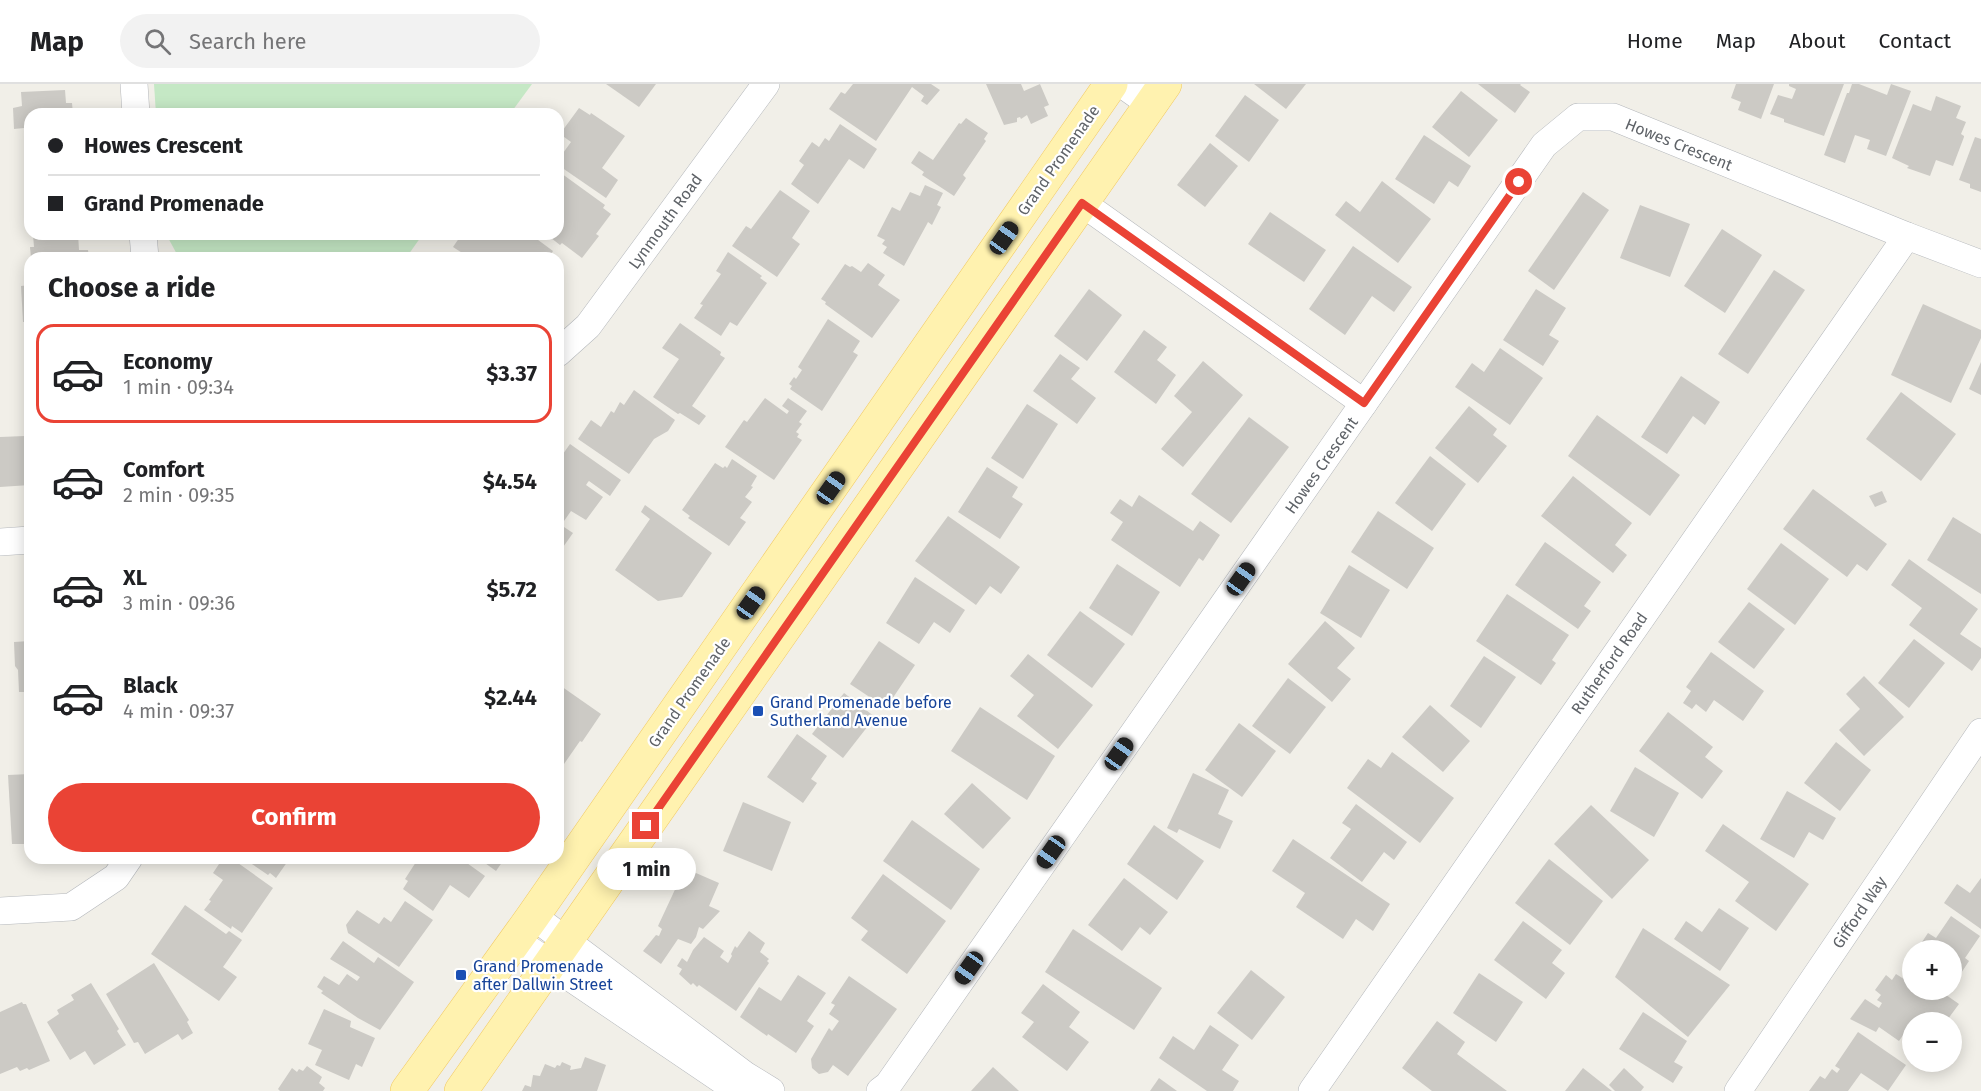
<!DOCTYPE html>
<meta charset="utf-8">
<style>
:root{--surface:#fff;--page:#f2f2f2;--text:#202124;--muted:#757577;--line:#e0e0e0;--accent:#ea4335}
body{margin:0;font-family:"Fira Sans",sans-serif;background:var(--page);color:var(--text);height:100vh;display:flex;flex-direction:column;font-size:22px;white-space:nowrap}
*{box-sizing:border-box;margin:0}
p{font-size:20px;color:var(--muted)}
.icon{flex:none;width:33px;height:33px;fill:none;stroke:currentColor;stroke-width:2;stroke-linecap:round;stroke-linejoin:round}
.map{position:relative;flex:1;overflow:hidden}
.drawer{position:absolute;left:24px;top:168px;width:540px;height:612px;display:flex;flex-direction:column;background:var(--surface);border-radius:18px;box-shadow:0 3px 15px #0003}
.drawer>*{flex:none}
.hud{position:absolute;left:24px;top:24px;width:540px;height:132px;border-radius:18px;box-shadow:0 3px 15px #0003;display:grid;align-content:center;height:132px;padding:0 24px;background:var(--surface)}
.controls{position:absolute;left:1902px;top:856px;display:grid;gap:12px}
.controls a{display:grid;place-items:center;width:60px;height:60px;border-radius:50%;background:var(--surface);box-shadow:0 3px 15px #0003;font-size:30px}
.end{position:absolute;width:27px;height:27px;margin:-14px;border:8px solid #ea4335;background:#fff;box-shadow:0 0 0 3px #fff}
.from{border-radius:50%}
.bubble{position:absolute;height:42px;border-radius:21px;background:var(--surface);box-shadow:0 3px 15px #0003;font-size:20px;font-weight:700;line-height:42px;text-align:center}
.car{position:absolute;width:18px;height:36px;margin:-18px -9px;border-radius:8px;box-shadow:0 0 4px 2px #0007;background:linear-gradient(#222 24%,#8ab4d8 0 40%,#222 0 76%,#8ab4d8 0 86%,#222 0)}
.hud b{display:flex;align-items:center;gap:21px;height:57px;font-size:22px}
.hud b+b{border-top:2px solid var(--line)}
.hud i{width:15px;height:15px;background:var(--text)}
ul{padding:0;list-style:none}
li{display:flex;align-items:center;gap:18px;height:99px;margin:0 12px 9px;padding:0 12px;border:3px solid transparent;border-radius:18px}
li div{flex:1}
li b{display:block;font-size:22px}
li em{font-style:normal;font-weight:700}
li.on{border-color:var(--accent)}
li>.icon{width:54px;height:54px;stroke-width:1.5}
h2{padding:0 24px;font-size:27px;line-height:72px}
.action{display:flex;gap:12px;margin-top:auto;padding:12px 24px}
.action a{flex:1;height:69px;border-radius:36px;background:var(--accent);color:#fff;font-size:24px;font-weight:700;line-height:69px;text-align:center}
header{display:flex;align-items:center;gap:36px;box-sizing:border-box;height:84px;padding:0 30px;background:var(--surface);border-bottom:2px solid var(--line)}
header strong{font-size:28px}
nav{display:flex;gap:33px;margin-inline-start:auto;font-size:21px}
.search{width:420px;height:54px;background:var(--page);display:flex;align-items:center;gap:15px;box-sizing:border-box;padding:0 21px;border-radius:33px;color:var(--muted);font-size:22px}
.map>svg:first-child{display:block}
</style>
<header>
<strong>Map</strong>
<div class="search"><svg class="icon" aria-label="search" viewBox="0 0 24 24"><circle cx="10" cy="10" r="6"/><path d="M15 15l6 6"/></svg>Search here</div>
<nav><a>Home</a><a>Map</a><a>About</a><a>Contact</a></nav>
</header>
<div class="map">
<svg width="1981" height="1007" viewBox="0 0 1981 1007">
<rect width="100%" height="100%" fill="#f1efe8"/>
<!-- green -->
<g fill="#c5e8c5">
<polygon points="154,0 532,0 510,30 156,30"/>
<polygon points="166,150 423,150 406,174 179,174"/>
</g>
<!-- building -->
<g fill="#cccac5">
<polygon points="606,0 656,0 639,23"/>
<polygon points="853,0 931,0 940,6 927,21 921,17 924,12 912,3 876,57 829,25 841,8 845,10"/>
<polygon points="986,0 1021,0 1024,7 1040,0 1049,21 1044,23 1048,32 1031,40 1027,31 1021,35 1020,33 1017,34 1017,38 1004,41"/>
<polygon points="1254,0 1306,0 1286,25"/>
<polygon points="1478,0 1521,0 1520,1 1530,8 1515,29"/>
<polygon points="1736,0 1774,0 1761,35 1738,26 1741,18 1731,14"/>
<polygon points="1789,0 1844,0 1824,52 1784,38 1784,35 1770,30 1778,11 1792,15 1796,5 1789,2"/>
<polygon points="1852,0 1859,0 1887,11 1891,0 1911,7 1886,72 1867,65 1870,56 1855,51 1845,79 1824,71 1847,9 1849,9"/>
<polygon points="65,6 66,19 72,19 73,30 30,30 30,61 25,62 24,44 14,45 13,24 22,22 21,8"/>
<polygon points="1461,7 1498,36 1469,73 1432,43"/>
<polygon points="1245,11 1279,36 1249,78 1215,52"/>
<polygon points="1936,12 1961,22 1956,34 1966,38 1961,50 1964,52 1964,53 1953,82 1936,76 1930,92 1907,84 1909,82 1892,74 1913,20 1931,27"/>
<polygon points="579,24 590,31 591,29 625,52 602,84 618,96 606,114 558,81 558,76 571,58 560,50"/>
<polygon points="966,34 988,49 984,55 986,57 963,91 966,94 954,112 922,91 924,88 911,79 919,67 933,76 959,39 961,40"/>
<polygon points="840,40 877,65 864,85 849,75 818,120 791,100 804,81 799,77 812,58 819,63 825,54 829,57"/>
<polygon points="1424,51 1471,82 1458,103 1449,97 1434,120 1395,95"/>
<polygon points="1975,53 1981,55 1981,108 1970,104 1970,100 1959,96"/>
<polygon points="1210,59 1238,82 1205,123 1177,101"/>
<polygon points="558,87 605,121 603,124 611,130 596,150 599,152 582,174 562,159 560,161 546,150 558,150"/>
<polygon points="1382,97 1431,135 1398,179 1335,131 1346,117 1360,128"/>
<polygon points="925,101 943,109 937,121 941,123 932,141 928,138 927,140 904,182 883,169 887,163 882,160 885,156 877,152 892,123 900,127 910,108 920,112"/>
<polygon points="780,106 810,127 792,154 800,160 777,193 732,162 746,142 751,145"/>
<polygon points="1583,108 1609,126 1554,206 1528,187"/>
<polygon points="1640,121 1690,140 1670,193 1620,174"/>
<polygon points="1270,128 1326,166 1304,198 1248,160"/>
<polygon points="1722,145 1762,171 1725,229 1684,202"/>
<polygon points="33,150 78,150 79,166 88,166 89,174 31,174 30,163 34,163"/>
<polygon points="462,150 530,150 553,167 548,174 470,174 453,163"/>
<polygon points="1353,162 1412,203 1394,228 1372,212 1345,251 1309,225"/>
<polygon points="728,168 762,192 760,194 767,199 737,242 730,238 721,252 694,234 703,221 700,220 721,190 716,187"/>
<polygon points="868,179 885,191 878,201 900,216 872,254 825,220 826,218 821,215 845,180 850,183 852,182 861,188"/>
<polygon points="1774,186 1805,206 1748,290 1718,270"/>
<polygon points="30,201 30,238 23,238 21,202"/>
<polygon points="1089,205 1122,231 1087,277 1054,252"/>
<polygon points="1536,205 1566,224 1549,251 1559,257 1543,282 1503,256"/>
<polygon points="1923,220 1981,246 1981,254 1951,319 1891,291"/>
<polygon points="828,235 860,257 853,268 858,271 822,327 790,305 792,302 789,300 794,293 796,295 802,286 798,283"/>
<polygon points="680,239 721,268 720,271 725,274 692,322 706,332 699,341 680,329 678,330 653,313 679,275 662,264"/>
<polygon points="1144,246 1167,263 1157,276 1176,291 1156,320 1114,288"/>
<polygon points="1500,264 1543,294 1510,341 1455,303 1472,279 1484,288"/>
<polygon points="1060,270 1080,284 1071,295 1096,314 1077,340 1033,307"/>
<polygon points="1203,277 1243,311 1183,383 1161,365 1192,328 1174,312"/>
<polygon points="1981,278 1981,311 1969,305"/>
<polygon points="1681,292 1720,318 1705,341 1693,332 1667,370 1641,353"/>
<polygon points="634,306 675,336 668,347 654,355 629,390 578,355 591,336 601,343 611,327 614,329 620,318 624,321"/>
<polygon points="1901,308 1956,350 1921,397 1866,355"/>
<polygon points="765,314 787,330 789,327 782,322 788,314 807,327 799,338 802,340 796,348 799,350 797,353 802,356 774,396 725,363 744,336 747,338"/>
<polygon points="1027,320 1058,340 1023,395 991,374"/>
<polygon points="1469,322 1497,345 1493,351 1507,362 1478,399 1435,364"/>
<polygon points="1597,331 1680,391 1650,432 1568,372"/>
<polygon points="1249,333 1289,363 1231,439 1191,410"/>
<polygon points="25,352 25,359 28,361 30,401 0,403 0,353"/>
<polygon points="570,360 621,396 610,412 589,397 588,398 586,401 603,413 586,436 571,427 564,437 558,432 558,377"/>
<polygon points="1430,372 1466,400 1432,447 1395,419"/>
<polygon points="732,375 757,392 751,402 753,403 745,413 752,418 740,434 746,438 729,462 688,434 690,432 682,426 715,379 723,384 725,382 727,384"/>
<polygon points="987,383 1018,403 1012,413 1023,420 1000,455 958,428"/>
<polygon points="1573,392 1632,439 1615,461 1627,471 1613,489 1541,432"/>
<polygon points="1813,405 1887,460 1867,487 1857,480 1847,493 1783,445"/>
<polygon points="1882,407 1887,418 1875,423 1869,412"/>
<polygon points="1139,411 1193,447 1200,437 1220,451 1203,477 1199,474 1180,503 1111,456 1123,438 1110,429 1120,415 1132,423"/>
<polygon points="645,421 712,469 682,513 658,517 615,486 650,435 641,428"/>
<polygon points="1378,427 1434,464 1407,505 1351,468"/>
<polygon points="948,432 1020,483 1001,510 990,502 976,521 915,477"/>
<polygon points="1953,433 1981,450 1981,510 1927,476"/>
<polygon points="558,439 573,449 561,466 558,464"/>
<polygon points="1545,458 1601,498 1584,522 1591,527 1578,545 1515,501"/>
<polygon points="1781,459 1829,495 1795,541 1747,505"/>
<polygon points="1909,475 1978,525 1960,550 1981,564 1981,574 1972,587 1909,541 1922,524 1891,501"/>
<polygon points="1117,480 1160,508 1132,552 1089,524"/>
<polygon points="1349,481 1390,506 1361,554 1320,529"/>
<polygon points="915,493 965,526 950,549 934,538 919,560 886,539"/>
<polygon points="1507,510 1569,551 1552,576 1556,579 1541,601 1476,557"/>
<polygon points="1749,518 1785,545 1754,585 1718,558"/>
<polygon points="1080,527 1125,560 1092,604 1047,571"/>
<polygon points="1325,537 1355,564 1337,584 1351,595 1332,618 1288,580"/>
<polygon points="1914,555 1945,579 1909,624 1878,599"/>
<polygon points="30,557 30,608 19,608 18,586 15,582 14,558"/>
<polygon points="879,557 915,581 886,624 850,600"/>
<polygon points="1711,568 1764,607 1743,637 1714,616 1706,628 1696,620 1692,625 1683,619 1691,607 1686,603"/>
<polygon points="1028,570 1093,621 1058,665 1017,632 1034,611 1010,592"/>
<polygon points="1484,572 1516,593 1481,644 1450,622"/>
<polygon points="1864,592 1904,633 1864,672 1839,646 1860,625 1846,610"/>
<polygon points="1288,594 1326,623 1290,670 1252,642"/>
<polygon points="558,600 601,630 582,658 580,657 564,680 558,676"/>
<polygon points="844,609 875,633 843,674 812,650"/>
<polygon points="1430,621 1470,657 1443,688 1402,653"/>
<polygon points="980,623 1055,672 1027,716 951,667"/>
<polygon points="1668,628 1713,663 1705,673 1723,687 1702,715 1639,667"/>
<polygon points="1239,639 1276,667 1242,713 1205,686"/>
<polygon points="797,650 827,672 811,695 817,699 803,719 767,693"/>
<polygon points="1836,658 1871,686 1840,727 1804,699"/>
<polygon points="1392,668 1454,714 1420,759 1347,704 1368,675 1381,684"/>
<polygon points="1635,683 1679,709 1654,753 1610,727"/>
<polygon points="1193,689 1229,706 1218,730 1233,737 1220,765 1179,745 1177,749 1167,744"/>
<polygon points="30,690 30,760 12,760 8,691"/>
<polygon points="972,699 1011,734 983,765 944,730"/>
<polygon points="1787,707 1836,734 1823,756 1809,748 1794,774 1760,755"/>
<polygon points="743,718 791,738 772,787 723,767"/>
<polygon points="1356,720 1407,758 1394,776 1384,768 1362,798 1330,774 1351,745 1342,739"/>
<polygon points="1591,721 1649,776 1612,815 1554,760"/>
<polygon points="912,736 980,785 951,826 883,777"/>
<polygon points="1723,740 1809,800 1776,847 1735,817 1749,798 1705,767"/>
<polygon points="1154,741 1204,777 1177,816 1127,780"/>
<polygon points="1293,755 1390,820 1373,847 1356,835 1343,855 1296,823 1305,809 1272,787"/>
<polygon points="223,774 231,774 273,804 242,849 232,842 231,845 204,826 211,817 209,816 223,796 213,789"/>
<polygon points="243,774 290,774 276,794 270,789 268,791"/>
<polygon points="417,774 460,774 485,792 469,814 450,801 433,827 403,805 408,797 405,795 416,778 415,777"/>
<polygon points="478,774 505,774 496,787"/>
<polygon points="1549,775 1603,817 1570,861 1515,819"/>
<polygon points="689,786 719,799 709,822 720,827 703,845 699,843 696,853 691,860 678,855 661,880 643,867 656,851 659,852 662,845 658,842 679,797 683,799"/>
<polygon points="883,790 946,837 907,890 861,856 868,847 851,834"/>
<polygon points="1124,794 1168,828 1150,851 1140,843 1122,867 1088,841"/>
<polygon points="1981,794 1981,845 1944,819 1957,800 1970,809"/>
<polygon points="405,817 433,836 399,883 348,849 346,841 357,826 379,840 384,833 391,838"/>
<polygon points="185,821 226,850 229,847 242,856 223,883 237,893 219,917 151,870"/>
<polygon points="1719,824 1749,844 1720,887 1674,855 1686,837 1702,848"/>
<polygon points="1951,832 1980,852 1965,874 1969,877 1952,903 1952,867 1916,867 1928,849 1936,854"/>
<polygon points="1523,837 1562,866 1552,879 1565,889 1546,915 1494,876"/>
<polygon points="1643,844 1730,901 1688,953 1615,893"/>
<polygon points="1073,845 1162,904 1134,946 1045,888"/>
<polygon points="749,847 765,859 760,868 769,875 767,877 769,879 736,927 699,901 697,903 693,899 691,901 679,890 682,885 677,882 682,874 687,878 693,866 704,853 724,867 720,873 728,879 732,872 731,870 735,862 737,864"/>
<polygon points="343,857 374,879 378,873 414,898 380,946 358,934 321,909 323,907 317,903 324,892 339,901 347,890 357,897 360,893 330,875"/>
<polygon points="154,879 189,936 187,938 193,949 182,956 178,950 145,970 138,958 134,959 106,910"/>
<polygon points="1251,886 1285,913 1252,956 1217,929"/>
<polygon points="1479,889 1523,918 1496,958 1453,929"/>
<polygon points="1896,890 1907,897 1912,890 1912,906 1939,906 1959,920 1945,939 1912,939 1912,943 1910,941 1899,957 1879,943 1876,948 1850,935 1865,915 1879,924 1882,919 1877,916 1881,911 1875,906 1886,891 1892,896"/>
<polygon points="798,891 826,909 807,937 814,942 796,969 768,950 767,952 740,933 759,903 781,917"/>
<polygon points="849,892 897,925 848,992 833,981 828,988 819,990 812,984 811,975 829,944 832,947 839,937 829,930 835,921 831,919"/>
<polygon points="91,899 119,945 117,947 126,961 94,981 85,967 70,976 47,938 59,930 57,926 74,916 71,911"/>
<polygon points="1043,900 1080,928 1069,943 1089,958 1067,987 1022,953 1034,938 1021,929"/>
<polygon points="22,918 23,920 26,920 50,977 29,986 27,984 20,987 17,983 0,990 0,928"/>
<polygon points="324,925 351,937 350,943 375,954 362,983 356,980 349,996 315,981 322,966 308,960"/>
<polygon points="1643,928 1687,957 1674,978 1683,983 1673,999 1619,965"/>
<polygon points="1437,937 1465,958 1457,970 1507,1007 1432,1007 1402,984"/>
<polygon points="1210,941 1239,961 1222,986 1239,997 1233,1007 1207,1007 1159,974 1173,952 1194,966"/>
<polygon points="1858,948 1906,981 1888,1007 1861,989 1848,1007 1809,1007 1820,992 1825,995 1832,985 1837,989 1840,985 1835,982"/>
<polygon points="585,973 606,981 597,1007 522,1007 525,1001 531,1003 533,991 540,992 545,980 555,984 557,981 560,982 562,978 571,982 570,986 581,984"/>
<polygon points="307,982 322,993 319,999 325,1004 323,1007 280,1007 278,1005 292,984 297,988 299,985 303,987"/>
<polygon points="993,983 1019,1007 971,1007"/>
<polygon points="1583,984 1612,1007 1565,1007"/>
<polygon points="1624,984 1644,1003 1641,1007 1615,1007 1609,1001"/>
<polygon points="1159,994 1177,1007 1150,1007"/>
</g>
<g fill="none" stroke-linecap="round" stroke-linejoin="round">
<!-- street casing -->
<g stroke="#b5b8bc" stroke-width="28">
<g id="street">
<polyline points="134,0 136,30"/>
<polyline points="1122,0 1150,20"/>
<polyline points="1082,119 1364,319"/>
<polyline points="143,150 145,174"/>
<polyline points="558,269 588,242 766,0"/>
<polyline points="0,458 30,456"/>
<polyline points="0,827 71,823 116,793 129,774"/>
<polyline points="533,832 745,991 771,1007"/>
<polyline points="515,856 735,1005"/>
<polyline points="880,1007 888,1001 1544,61 1578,33 1613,33 1907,152 1981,180"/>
<polyline points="1312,1007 1907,152"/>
<polyline points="1738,1007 1981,648"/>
</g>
</g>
<!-- primary casing -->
<g stroke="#f2c960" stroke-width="34">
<g id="primary">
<polyline points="407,1007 533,832 1111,0"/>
<polyline points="461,1007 1165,0"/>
</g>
</g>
<!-- street -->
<use href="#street" stroke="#fff" stroke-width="27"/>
<!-- primary -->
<use href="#primary" stroke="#fff2af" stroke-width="33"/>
</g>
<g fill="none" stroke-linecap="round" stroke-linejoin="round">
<!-- route -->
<polyline stroke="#ea4335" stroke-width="8" points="646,742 1082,119 1364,319 1519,98"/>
</g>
<!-- markers -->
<g fill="#1a4fb4" stroke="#fff" stroke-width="2">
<rect x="752" y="621" width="12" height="12" rx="3"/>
<rect x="455" y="885" width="12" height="12" rx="3"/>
</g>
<g text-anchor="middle" stroke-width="4.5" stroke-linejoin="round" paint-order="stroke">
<!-- street labels -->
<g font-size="16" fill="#5f6368" stroke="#fff">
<text transform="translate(1679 60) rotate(22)" y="6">Howes Crescent</text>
<text transform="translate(1058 76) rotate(-55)" y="6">Grand Promenade</text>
<text transform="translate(665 137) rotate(-54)" y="6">Lynmouth Road</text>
<text transform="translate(1321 381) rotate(-55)" y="6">Howes Crescent</text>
<text transform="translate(1609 579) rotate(-55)" y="6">Rutherford Road</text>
<text transform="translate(689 608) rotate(-55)" y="6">Grand Promenade</text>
<text transform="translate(1859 828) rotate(-56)" y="6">Gifford Way</text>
</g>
<!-- transit labels -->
<g font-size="16" fill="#164399" stroke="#fff" text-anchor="start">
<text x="770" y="624">Grand Promenade before<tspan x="770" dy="18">Sutherland Avenue</tspan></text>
<text x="473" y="888">Grand Promenade<tspan x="473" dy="18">after Dallwin Street</tspan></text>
</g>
</g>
</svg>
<div class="controls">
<a>+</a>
<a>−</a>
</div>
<i class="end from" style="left:1519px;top:98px"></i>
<i class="end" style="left:646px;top:742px"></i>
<div class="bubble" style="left:597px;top:764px;width:99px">1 min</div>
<i class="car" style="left:1004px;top:154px;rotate:35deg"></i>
<i class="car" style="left:831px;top:404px;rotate:35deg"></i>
<i class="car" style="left:1241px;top:495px;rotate:35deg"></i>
<i class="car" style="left:751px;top:519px;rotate:35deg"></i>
<i class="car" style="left:1119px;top:670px;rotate:35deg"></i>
<i class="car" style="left:1051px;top:768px;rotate:215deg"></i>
<i class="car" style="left:969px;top:884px;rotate:215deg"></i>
<div class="hud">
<b><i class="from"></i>Howes Crescent</b>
<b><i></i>Grand Promenade</b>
</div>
<section class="drawer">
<h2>Choose a ride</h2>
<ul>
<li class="on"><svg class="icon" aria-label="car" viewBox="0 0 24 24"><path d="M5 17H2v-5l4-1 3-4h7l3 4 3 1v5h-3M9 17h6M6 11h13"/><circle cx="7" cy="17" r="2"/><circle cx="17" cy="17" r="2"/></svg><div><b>Economy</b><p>1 min · 09:34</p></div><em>$3.37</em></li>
<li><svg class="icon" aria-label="car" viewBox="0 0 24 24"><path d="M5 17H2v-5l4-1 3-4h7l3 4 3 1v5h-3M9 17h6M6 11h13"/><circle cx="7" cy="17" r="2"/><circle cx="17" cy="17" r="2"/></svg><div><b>Comfort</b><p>2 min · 09:35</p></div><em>$4.54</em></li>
<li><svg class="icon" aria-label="car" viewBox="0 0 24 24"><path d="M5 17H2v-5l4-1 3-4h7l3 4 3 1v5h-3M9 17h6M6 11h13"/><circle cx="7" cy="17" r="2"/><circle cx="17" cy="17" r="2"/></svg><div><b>XL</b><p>3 min · 09:36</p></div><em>$5.72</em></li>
<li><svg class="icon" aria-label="car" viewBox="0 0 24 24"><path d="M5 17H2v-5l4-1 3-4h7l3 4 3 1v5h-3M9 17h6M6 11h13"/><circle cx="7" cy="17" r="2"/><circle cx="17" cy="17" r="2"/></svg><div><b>Black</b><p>4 min · 09:37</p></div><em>$2.44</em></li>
</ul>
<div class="action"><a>Confirm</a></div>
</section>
</div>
